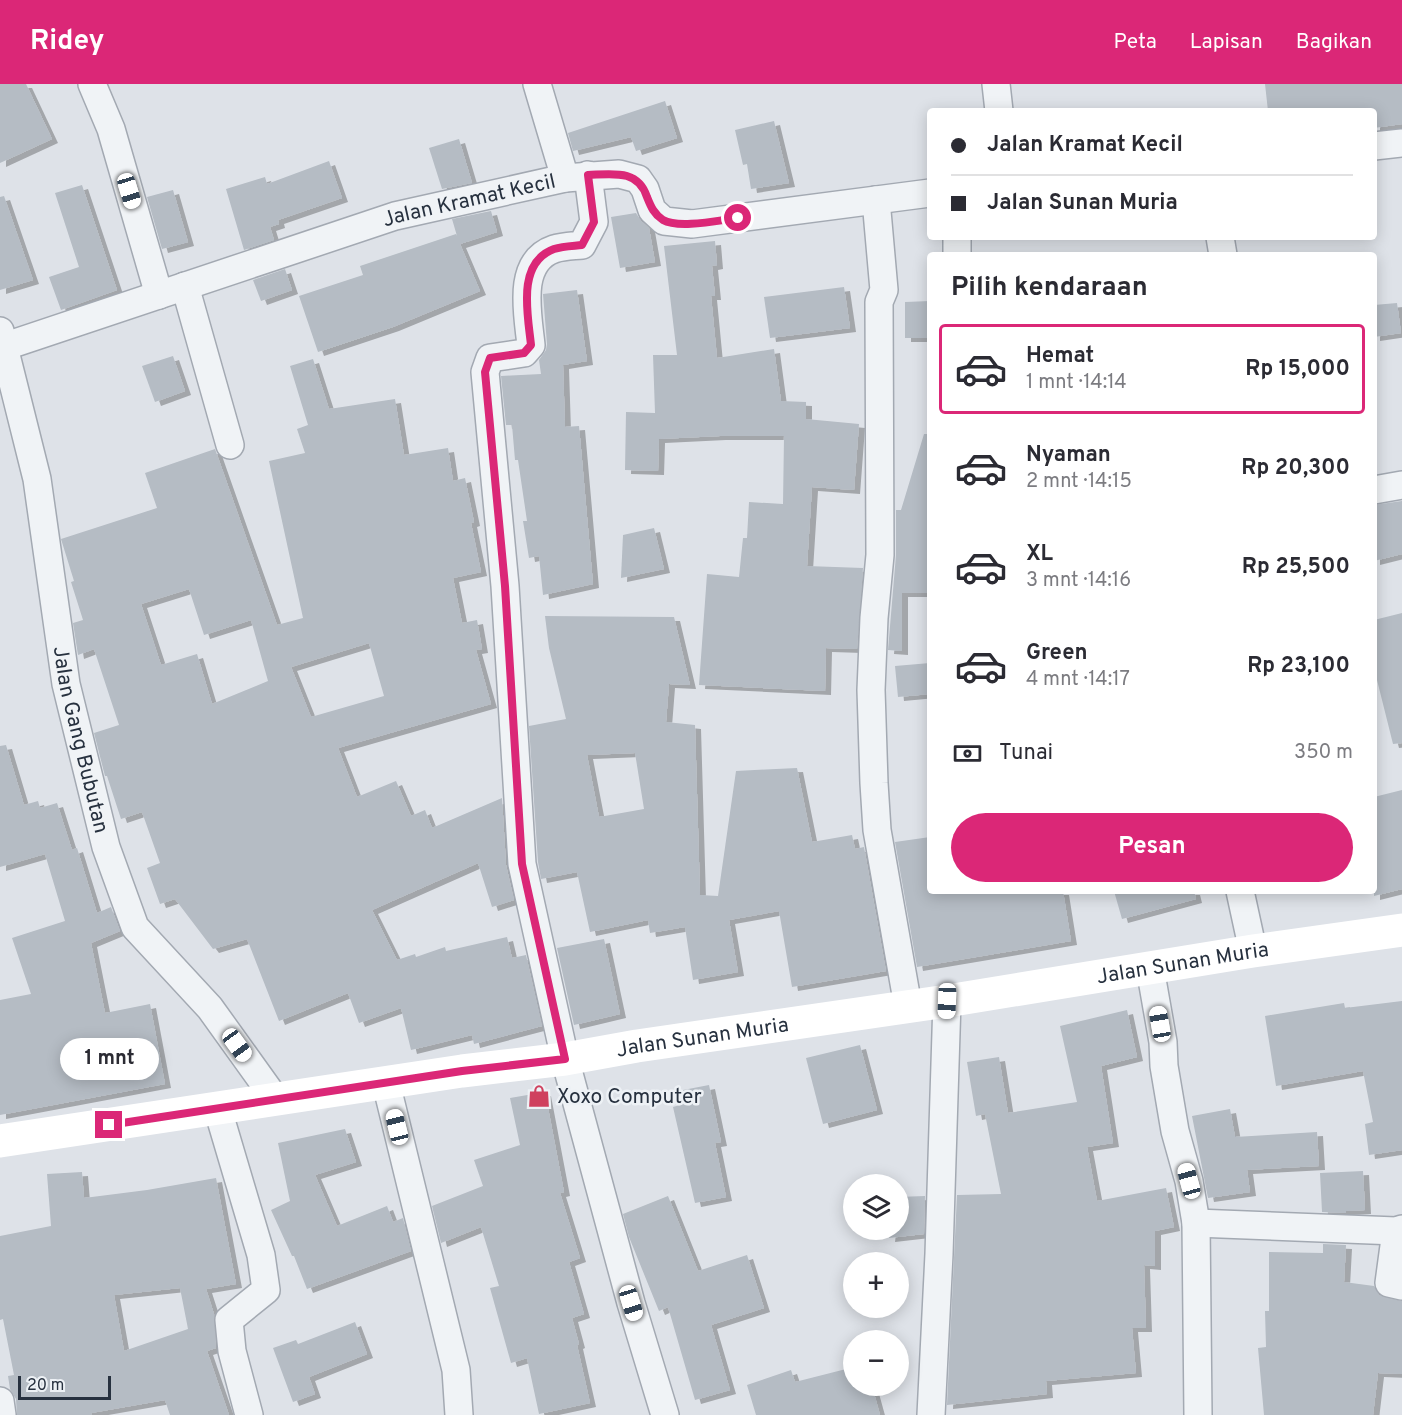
<!DOCTYPE html>
<html lang="id">
<meta charset="utf-8">
<style>
:root{--surface:#fff;--page:#f2f2f3;--text:#2b2b33;--muted:#7c7c81;--line:#e1e1e2;--accent:#db2777}
body{margin:0;font-family:Overpass,sans-serif;background:var(--page);color:var(--text);height:100vh;display:flex;flex-direction:column;font-size:22px;white-space:nowrap}
*{box-sizing:border-box;margin:0}
p{font-size:20px;color:var(--muted)}
.icon{flex:none;width:33px;height:33px;fill:none;stroke:currentColor;stroke-width:2;stroke-linecap:round;stroke-linejoin:round}
.map{position:relative;flex:1;overflow:hidden}
.side{position:absolute;left:927px;top:168px;width:450px;height:642px;display:flex;flex-direction:column;background:var(--surface);border-radius:6px;box-shadow:0 3px 15px #0003}
.side>*{flex:none}
.guide{position:absolute;left:927px;top:24px;width:450px;height:132px;border-radius:6px;box-shadow:0 3px 15px #0003;display:grid;align-content:center;height:132px;padding:0 24px;background:var(--surface)}
.buttons{position:absolute;left:843px;top:1090px;display:grid;gap:12px}
.buttons a{display:grid;place-items:center;width:66px;height:66px;border-radius:50%;background:var(--surface);box-shadow:0 3px 15px #0003;font-size:30px}
.scale{position:absolute;left:18px;bottom:15px;width:93px;box-sizing:border-box;padding-left:6px;border:3px solid #27313f;border-top:0;font-size:16px;line-height:21px;white-space:nowrap;color:#27313f;-webkit-text-stroke:4px #edf1f5;paint-order:stroke}
.end{position:absolute;width:27px;height:27px;margin:-14px;border:8px solid #db2777;background:#fff;box-shadow:0 0 0 3px #fff}
.from{border-radius:50%}
.bubble{position:absolute;height:42px;border-radius:21px;background:var(--surface);box-shadow:0 3px 15px #0003;font-size:20px;font-weight:700;line-height:42px;text-align:center}
.car{position:absolute;width:18px;height:36px;margin:-18px -9px;border-radius:8px;box-shadow:0 0 4px 2px #0007;background:linear-gradient(#fff 24%,#345 0 40%,#fff 0 76%,#345 0 86%,#fff 0)}
.guide b{display:flex;align-items:center;gap:21px;height:57px;font-size:22px}
.guide b+b{border-top:2px solid var(--line)}
.guide i{width:15px;height:15px;background:var(--text)}
ul{padding:0;list-style:none}
li{display:flex;align-items:center;gap:18px;height:90px;margin:0 12px 9px;padding:0 12px;border:3px solid transparent;border-radius:6px}
li div{flex:1}
li b{display:block;font-size:22px}
li em{font-style:normal;font-weight:700}
li.active{border-color:var(--accent)}
li>.icon{width:54px;height:54px;stroke-width:1.5}
h2{padding:0 24px;font-size:27px;line-height:72px}
.pay{display:flex;align-items:center;gap:15px;height:66px;padding:0 24px;font-size:22px}
.pay p{margin-inline-start:auto}
.primary-button{display:flex;gap:12px;margin-top:auto;padding:12px 24px}
.primary-button a{flex:1;height:69px;border-radius:36px;background:var(--accent);color:#fff;font-size:24px;font-weight:700;line-height:69px;text-align:center}
header{display:flex;align-items:center;gap:36px;box-sizing:border-box;height:84px;padding:0 30px;background:var(--accent);color:#fff}
header strong{font-size:28px}
nav{display:flex;gap:33px;margin-inline-start:auto;font-size:21px}
.map>svg:first-child{display:block}
</style>
<header>
<strong>Ridey</strong>
<nav><a>Peta</a><a>Lapisan</a><a>Bagikan</a></nav>
</header>
<div class="map">
<svg width="1402" height="1331" viewBox="0 0 1402 1331">
<defs>
<filter id="shadow"><feDropShadow dx="6" dy="4" stdDeviation="0" flood-color="#0004"/></filter>
</defs>
<rect width="100%" height="100%" fill="#dee2e8"/>
<!-- building -->
<g fill="#b5bcc4" fill-rule="evenodd" filter="url(#shadow)">
<polygon points="0,0 26,0 52,55 0,79"/>
<polygon points="1265,0 1402,0 1402,40 1374,44 1374,27 1268,27"/>
<polygon points="665,17 677,54 636,67 631,53 573,67 568,49"/>
<polygon points="774,37 789,99 751,105 747,80 743,81 735,46"/>
<polygon points="459,55 472,99 442,105 429,64"/>
<polygon points="329,77 342,114 278,136 279,140 270,143 274,156 244,166 226,105 265,93 267,100"/>
<polygon points="82,101 117,206 61,226 49,193 79,183 55,109"/>
<polygon points="173,106 188,158 162,165 147,113"/>
<polygon points="4,112 33,196 0,206 0,113"/>
<polygon points="491,127 497,148 460,160 480,207 393,243 318,268 299,212 363,191 360,182 456,150 457,152 452,135"/>
<polygon points="636,129 641,137 649,144 655,178 620,184 611,133"/>
<polygon points="715,157 717,181 712,182 715,212 711,212 717,274 774,265 781,317 806,318 806,335 859,340 854,406 812,403 807,482 863,484 857,565 826,564 825,607 699,601 707,490 739,493 743,454 747,454 749,418 783,420 784,352 720,352 659,355 658,387 625,386 626,328 655,329 653,271 677,271 664,162"/>
<polygon points="285,185 292,206 261,217 253,196"/>
<polygon points="844,203 850,244 770,254 764,213"/>
<polygon points="577,206 587,277 563,281 565,343 579,342 593,500 543,511 539,472 529,474 523,437 527,437 518,376 515,376 512,341 506,341 501,292 541,290 539,276 546,266 547,260 543,210"/>
<polygon points="930,217 930,254 905,254 905,218"/>
<polygon points="1397,219 1401,249 1374,253 1374,221"/>
<polygon points="173,272 185,307 155,318 142,282"/>
<path d="M313 275 329 325 395 315 404 371 448 364 453 397 465 394 474 438 471 439 481 488 453 494 462 539 477 536 482 565 476 566 491 620 338 664 357 713 396 697 411 732 425 726 432 744 502 714 506 781 514 816 492 823 478 779 372 826 397 876 415 870 416 873 445 863 446 867 507 853 512 874 526 871 542 942 474 960 472 951 411 966 401 924 359 939 348 909 279 937 247 855 213 865 175 815 160 820 147 784 160 779 142 728 121 735 107 692H105L94 649 119 641 94 565 78 571 73 539 83 536 71 498 74 497 61 455 157 424 145 389 215 365 277 541 303 534 269 377 305 369 297 345 308 341 290 282ZM189 505 204 551 251 536 268 597 212 620 197 570 161 581 141 520ZM369 559 384 612 311 633 291 583Z"/>
<polygon points="924,350 930,350 930,509 902,509 902,567 888,566 896,471 896,426 901,426"/>
<polygon points="1402,417 1402,470 1374,477 1374,421"/>
<polygon points="654,444 664,485 621,494 623,451"/>
<polygon points="1402,529 1402,659 1393,660 1374,584 1374,536"/>
<path d="M545 532 674 533 690 601 669 600 666 638 695 641 700 811 718 812 736 687 797 684 812 758 852 751 855 765 864 763 886 887 792 903 779 827 729 836 738 888 693 896 685 843 650 849 648 836 590 848 577 788 541 795 538 778 529 642 566 635 549 564ZM635 669 644 725 599 733 587 671Z"/>
<polygon points="930,579 930,610 898,613 895,582"/>
<polygon points="6,661 24,721 38,717 40,724 57,719 72,766 77,764 97,829 111,823 120,847 91,859 105,929 150,920 165,1000 0,1031 0,916 31,910 12,854 65,837 45,770 0,783 0,662"/>
<polygon points="1402,706 1402,805 1374,812 1374,713"/>
<polygon points="930,753 930,807 1063,807 1071,857 917,883 895,758"/>
<polygon points="1114,807 1194,807 1196,815 1122,835"/>
<polygon points="604,855 620,930 574,941 557,864"/>
<polygon points="1402,917 1402,1066 1369,1071 1365,1040 1373,1038 1363,987 1276,1002 1265,932 1344,919 1345,924"/>
<polygon points="1127,926 1137,973 1101,982 1113,1059 1087,1063 1097,1117 1166,1104 1174,1143 1155,1147 1155,1182 1144,1181 1146,1244 1132,1244 1136,1289 1046,1297 1047,1310 947,1321 957,1111 1001,1110 985,1030 976,1032 967,978 999,973 1008,1029 1077,1018 1060,942"/>
<polygon points="860,961 877,1026 823,1040 806,974"/>
<polygon points="709,1001 721,1058 715,1059 726,1113 695,1119 673,1023 680,1021 678,1007"/>
<polygon points="545,1008 564,1108 560,1109 580,1174 569,1178 584,1230 572,1234 579,1260 577,1261 590,1319 539,1330 527,1274 511,1279 490,1204 499,1202 481,1143 441,1159 432,1122 483,1102 474,1076 520,1061 510,1014"/>
<polygon points="1230,1025 1235,1053 1317,1048 1319,1082 1247,1086 1250,1108 1208,1114 1192,1032"/>
<polygon points="345,1045 356,1078 315,1091 337,1142 387,1122 393,1138 403,1134 411,1167 307,1205 294,1172 292,1172 271,1126 290,1117 278,1059"/>
<polygon points="1363,1087 1365,1126 1346,1127 1346,1129 1322,1128 1320,1089"/>
<path d="M82 1088 84 1114 147 1106 216 1094 236 1200 206 1205 214 1230 216 1264 207 1267 229 1331H170L165 1316 91 1329 92 1331H17L16 1315 10 1305 8 1292 14 1291 3 1235 0 1236V1152L51 1142 47 1090ZM180 1204 188 1245 124 1267 114 1211Z"/>
<polygon points="668,1112 698,1187 747,1171 764,1224 711,1241 730,1306 695,1316 668,1223 659,1227 629,1153 623,1130"/>
<polygon points="925,1112 924,1150 889,1154 890,1146 898,1146 898,1113"/>
<polygon points="1323,1160 1346,1161 1344,1198 1374,1202 1379,1211 1402,1217 1402,1290 1378,1289 1373,1331 1264,1331 1258,1264 1266,1263 1265,1227 1269,1227 1269,1168 1323,1169"/>
<polygon points="355,1238 367,1270 309,1293 315,1310 293,1318 273,1264 296,1256 298,1260"/>
<polygon points="854,1283 854,1302 872,1302 880,1331 756,1331 747,1301 791,1286 795,1298"/>
</g>
<g fill="none" stroke-linecap="round" stroke-linejoin="round">
<!-- minor casing -->
<g stroke="#a3a9b2" stroke-width="30">
<g id="minor">
<polyline points="92,0 111,45 159,211"/>
<polyline points="537,0 565,94"/>
<polyline points="996,0 999,27"/>
<polyline points="1374,62 1402,59"/>
<path d="M588 91 594 138 582 161C573 162 563 162 554 165 516 178 528 231 531 261L524 269 490 274 485 288 505 502 522 780 565 975 631 1219 665 1331"/>
<polyline points="876,116 884,206 879,218 880,471 874,534 871,606 874,699 877,746 908,922"/>
<polyline points="1220,153 1223,171"/>
<polyline points="957,171 957,153"/>
<polyline points="185,202 230,361"/>
<path id="s1" d="M0 247 37 395 66 600 106 763 135 843 210 924 276 1016"/>
<path id="s2" d="M0 264 395 132 565 94 619 90 638 95 645 105 652 126 664 137 692 140 930 109"/>
<polyline points="1374,406 1402,401"/>
<polyline points="1240,807 1253,867"/>
<polyline points="1150,884 1163,958 1164,982 1175,1047 1189,1097 1196,1139 1198,1331"/>
<polyline points="386,999 456,1286 459,1331"/>
<polyline points="218,1026 261,1171 266,1206 229,1236 232,1267 249,1331"/>
<polyline points="1196,1139 1396,1147 1402,1145"/>
<polyline points="1396,1147 1389,1199 1402,1202"/>
<polyline points="0,1317 2,1331"/>
<polyline points="931,1331 939,1170 947,917"/>
</g>
</g>
<!-- minor -->
<use href="#minor" stroke="#f0f3f6" stroke-width="27"/>
<!-- secondary -->
<path stroke="#fff" stroke-width="33" id="s3" d="M0 1057 462 987 565 975 637 962 947 917 1253 867 1402 846"/>
</g>
<g fill="none" stroke-linecap="round" stroke-linejoin="round">
<!-- route -->
<path stroke="#db2777" stroke-width="8" d="M109 1041 462 987 565 975 522 780 505 502 485 288 490 274 524 269 531 261C528 231 516 179 554 165 563 162 573 162 582 161L594 138 588 91C613 90 638 85 647 113 651 123 654 130 663 136 679 145 720 136 738 134"/>
</g>
<!-- icons -->
<defs>
<g id="shop-bare" transform="scale(1.8)"><path d="M-5-2.5h2.3a2.7 3.5 0 0 1 5.4 0H5L5.5 6h-11ZM-1.5-2.5h3a1.5 2.3 0 0 0-3 0Z" fill="#cf405e" stroke="#edf1f5" stroke-width="2.5" paint-order="stroke"/></g>
</defs>
<g fill-rule="evenodd">
<use href="#shop-bare" x="539" y="1012"/>
</g>
<g text-anchor="middle" stroke-width="5" stroke-linejoin="round" paint-order="stroke">
<!-- street labels -->
<g font-size="21" fill="#27313f" stroke="#edf1f5">
<text dy="7" stroke="none"><textPath href="#s2" startOffset="492">Jalan Kramat Kecil</textPath></text>
<text dy="7" stroke="none"><textPath href="#s1" startOffset="417">Jalan Gang Bubutan</textPath></text>
<text dy="7" stroke="none"><textPath href="#s3" startOffset="1196">Jalan Sunan Muria</textPath></text>
<text dy="7" stroke="none"><textPath href="#s3" startOffset="710">Jalan Sunan Muria</textPath></text>
</g>
<!-- poi labels -->
<g font-size="21" fill="#27313f" stroke="#edf1f5" text-anchor="start">
<text x="557" y="1019">Xoxo Computer</text>
</g>
</g>
</svg>
<div class="buttons">
<a><svg class="icon" aria-label="layers" viewBox="0 0 24 24"><path d="M12 4l9 5-9 5-9-5zM3 14l9 5 9-5"/></svg></a>
<a>+</a>
<a>−</a>
</div>
<div class="scale">20 m</div>
<i class="end from" style="left:738px;top:134px"></i>
<i class="end" style="left:109px;top:1041px"></i>
<div class="bubble" style="left:60px;top:954px;width:99px">1 mnt</div>
<i class="car" style="left:129px;top:107px;rotate:163deg"></i>
<i class="car" style="left:947px;top:917px;rotate:182deg"></i>
<i class="car" style="left:1160px;top:940px;rotate:350deg"></i>
<i class="car" style="left:237px;top:961px;rotate:144deg"></i>
<i class="car" style="left:397px;top:1043px;rotate:346deg"></i>
<i class="car" style="left:1189px;top:1097px;rotate:345deg"></i>
<i class="car" style="left:631px;top:1219px;rotate:163deg"></i>
<div class="guide">
<b><i class="from"></i>Jalan Kramat Kecil</b>
<b><i></i>Jalan Sunan Muria</b>
</div>
<section class="side">
<h2>Pilih kendaraan</h2>
<ul>
<li class="active"><svg class="icon" aria-label="car" viewBox="0 0 24 24"><path d="M5 17H2v-5l4-1 3-4h7l3 4 3 1v5h-3M9 17h6M6 11h13"/><circle cx="7" cy="17" r="2"/><circle cx="17" cy="17" r="2"/></svg><div><b>Hemat</b><p>1 mnt · 14:14</p></div><em>Rp 15,000</em></li>
<li><svg class="icon" aria-label="car" viewBox="0 0 24 24"><path d="M5 17H2v-5l4-1 3-4h7l3 4 3 1v5h-3M9 17h6M6 11h13"/><circle cx="7" cy="17" r="2"/><circle cx="17" cy="17" r="2"/></svg><div><b>Nyaman</b><p>2 mnt · 14:15</p></div><em>Rp 20,300</em></li>
<li><svg class="icon" aria-label="car" viewBox="0 0 24 24"><path d="M5 17H2v-5l4-1 3-4h7l3 4 3 1v5h-3M9 17h6M6 11h13"/><circle cx="7" cy="17" r="2"/><circle cx="17" cy="17" r="2"/></svg><div><b>XL</b><p>3 mnt · 14:16</p></div><em>Rp 25,500</em></li>
<li><svg class="icon" aria-label="car" viewBox="0 0 24 24"><path d="M5 17H2v-5l4-1 3-4h7l3 4 3 1v5h-3M9 17h6M6 11h13"/><circle cx="7" cy="17" r="2"/><circle cx="17" cy="17" r="2"/></svg><div><b>Green</b><p>4 mnt · 14:17</p></div><em>Rp 23,100</em></li>
</ul>
<div class="pay"><svg class="icon" aria-label="cash" viewBox="0 0 24 24"><path d="M3 7h18v10H3z"/><circle cx="12" cy="12" r="2"/></svg>Tunai<p>350 m</p></div>
<div class="primary-button"><a>Pesan</a></div>
</section>
</div>
